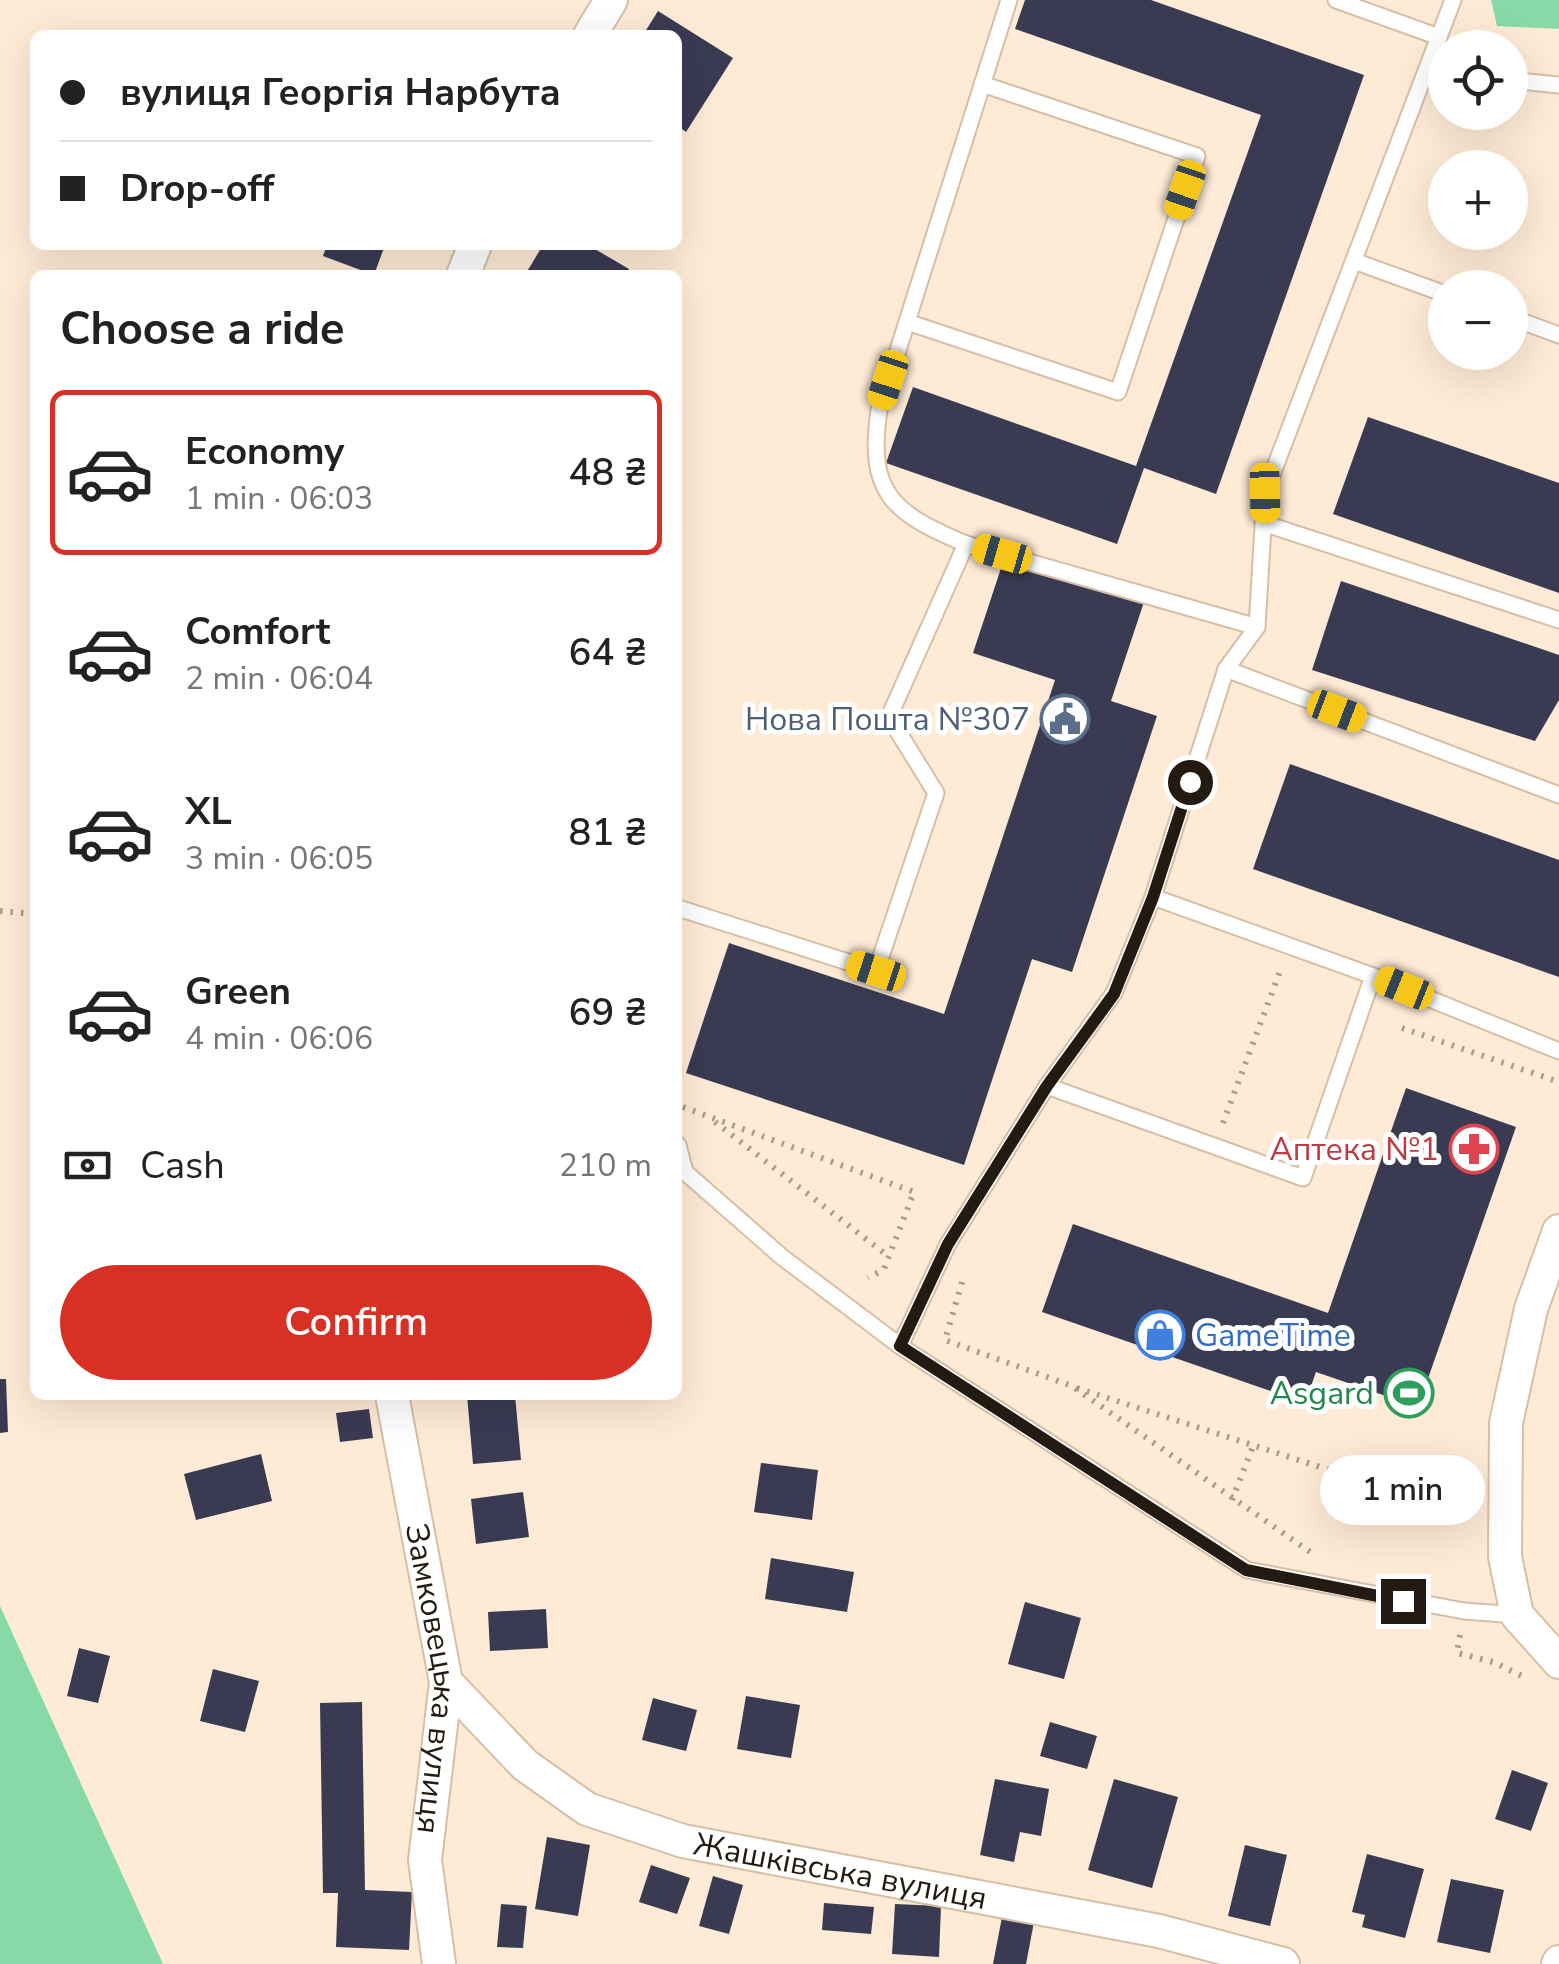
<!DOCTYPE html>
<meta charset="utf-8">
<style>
:root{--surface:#fff;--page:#f2f2f2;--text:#222;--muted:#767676;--line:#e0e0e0;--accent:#d93025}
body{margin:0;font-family:"Nunito Sans",sans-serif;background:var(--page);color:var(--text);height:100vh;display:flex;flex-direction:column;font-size:38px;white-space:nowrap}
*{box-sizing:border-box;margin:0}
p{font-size:32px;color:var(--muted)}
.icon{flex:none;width:55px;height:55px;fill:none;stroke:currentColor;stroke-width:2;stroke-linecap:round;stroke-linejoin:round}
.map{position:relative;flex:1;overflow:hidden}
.drawer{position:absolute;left:30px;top:270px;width:652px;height:1130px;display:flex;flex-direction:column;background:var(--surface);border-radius:15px;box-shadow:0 10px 40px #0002}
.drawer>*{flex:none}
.banner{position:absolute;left:30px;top:30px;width:652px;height:220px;border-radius:15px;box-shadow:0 10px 40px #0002;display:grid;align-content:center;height:220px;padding:0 30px;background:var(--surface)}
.buttons{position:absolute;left:1428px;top:30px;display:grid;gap:20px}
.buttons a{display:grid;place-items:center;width:100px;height:100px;border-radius:50%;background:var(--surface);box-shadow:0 10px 40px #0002;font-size:50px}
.end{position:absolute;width:45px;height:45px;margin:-22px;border:12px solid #231b11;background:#fff;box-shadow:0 0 0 5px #fff}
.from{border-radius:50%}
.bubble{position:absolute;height:70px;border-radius:35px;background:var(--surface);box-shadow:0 10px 40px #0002;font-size:32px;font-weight:600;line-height:70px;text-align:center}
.car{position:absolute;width:30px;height:60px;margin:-30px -15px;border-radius:12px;box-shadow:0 0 8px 2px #0007;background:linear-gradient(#f5c518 24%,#345 0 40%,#f5c518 0 76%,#345 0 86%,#f5c518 0)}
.banner b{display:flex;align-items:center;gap:35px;height:95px;font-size:38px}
.banner b+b{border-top:2px solid var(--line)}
.banner i{width:25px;height:25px;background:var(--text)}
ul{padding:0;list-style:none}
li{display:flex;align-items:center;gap:30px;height:165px;margin:0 20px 15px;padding:0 10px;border:5px solid transparent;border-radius:15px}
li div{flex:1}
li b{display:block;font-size:38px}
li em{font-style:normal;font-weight:600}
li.selected{border-color:var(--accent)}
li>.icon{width:90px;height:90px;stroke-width:1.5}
h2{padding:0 30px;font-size:45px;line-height:120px}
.pay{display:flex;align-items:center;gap:25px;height:110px;padding:0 30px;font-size:38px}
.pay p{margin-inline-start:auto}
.button{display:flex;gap:20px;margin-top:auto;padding:20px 30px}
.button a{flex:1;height:115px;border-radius:60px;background:var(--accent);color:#fff;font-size:40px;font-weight:600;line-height:115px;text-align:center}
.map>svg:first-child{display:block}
</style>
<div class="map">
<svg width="1559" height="1964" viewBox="0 0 1559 1964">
<rect width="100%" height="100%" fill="#feebd6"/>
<!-- green -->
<g fill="#87d9a8">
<polygon points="1491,0 1559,0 1559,29 1497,26"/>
<polygon points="0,1606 163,1964 0,1964"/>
</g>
<!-- building -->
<g fill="#3a3a53">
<polygon points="1025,0 1151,0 1364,75 1216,494 1144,468 1117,544 886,463 913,387 1136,466 1261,115 1015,29"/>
<polygon points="658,11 733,58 686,132 678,126 678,35 643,35"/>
<polygon points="327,245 385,245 374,275 323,256"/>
<polygon points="543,245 588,245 629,269 626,275 525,275"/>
<polygon points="1368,417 1559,483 1559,593 1333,514"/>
<polygon points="1005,556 1144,602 1111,701 1157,716 1072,972 1032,959 964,1165 686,1073 729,943 944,1014 1055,680 973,653"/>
<polygon points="1341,581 1559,655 1559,700 1535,741 1312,670"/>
<polygon points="1290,764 1559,860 1559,977 1253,869"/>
<polygon points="1406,1088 1516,1127 1418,1407 1316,1372 1305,1403 1042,1312 1073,1224 1328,1313"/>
<polygon points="0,1379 6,1379 8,1432 0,1433"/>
<polygon points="467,1395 515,1395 521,1460 473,1464"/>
<polygon points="369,1409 373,1438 340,1442 336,1413"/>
<polygon points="261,1454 272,1501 196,1520 184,1474"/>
<polygon points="761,1463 818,1470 812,1520 754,1512"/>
<polygon points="523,1492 529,1537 476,1544 471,1499"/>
<polygon points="771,1558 854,1572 847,1612 765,1599"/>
<polygon points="1025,1602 1081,1618 1064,1679 1008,1664"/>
<polygon points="546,1609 548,1648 490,1651 488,1612"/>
<polygon points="79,1648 110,1656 98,1703 67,1696"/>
<polygon points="213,1669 259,1681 245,1732 200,1721"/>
<polygon points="746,1696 800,1705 791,1758 737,1749"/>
<polygon points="653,1698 697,1710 686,1751 642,1740"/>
<polygon points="362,1702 365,1890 412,1892 409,1950 336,1947 338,1893 323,1893 320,1703"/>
<polygon points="1050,1722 1097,1736 1087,1769 1040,1756"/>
<polygon points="1512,1770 1548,1783 1531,1831 1495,1819"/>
<polygon points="995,1779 1049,1789 1041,1836 1020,1832 1014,1862 980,1855"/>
<polygon points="1114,1779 1178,1797 1152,1888 1088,1870"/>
<polygon points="547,1837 590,1845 578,1916 535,1909"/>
<polygon points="1245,1845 1287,1855 1270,1926 1228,1916"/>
<polygon points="1367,1854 1424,1869 1405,1938 1362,1927 1365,1915 1352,1912"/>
<polygon points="651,1865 690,1878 677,1914 639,1902"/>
<polygon points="713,1876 743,1885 729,1934 699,1926"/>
<polygon points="1451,1879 1504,1890 1490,1953 1437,1942"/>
<polygon points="824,1903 874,1907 871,1934 822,1930"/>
<polygon points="501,1904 527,1906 523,1948 497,1947"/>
<polygon points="895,1904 941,1906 939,1957 892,1954"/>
<polygon points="1002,1917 1034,1922 1026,1964 993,1964"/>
</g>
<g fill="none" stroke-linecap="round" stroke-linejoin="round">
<!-- service casing -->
<g stroke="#d6bfa6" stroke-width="19">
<g id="service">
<path d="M1009 0 879 410C867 493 892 513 966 544L1257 627"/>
<polyline points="1336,0 1439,37"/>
<polyline points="1425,74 1445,75"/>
<polyline points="1510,80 1559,85"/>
<polyline points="1354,261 1445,294"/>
<polyline points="1510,317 1559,335"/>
<polyline points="907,322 1118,392 1197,156 982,84"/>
<polyline points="1266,524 1559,620"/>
<polyline points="1226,669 1559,795"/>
<polyline points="1153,897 1373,976 1559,1051"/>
<polyline points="678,908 876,971 936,793 889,717 966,544"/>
<polyline points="1047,1086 1303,1178 1373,976"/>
<polyline points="678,1145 685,1172 782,1257 900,1346 1247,1570 1464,1611 1517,1615"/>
<polyline points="900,1346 948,1244 1047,1086 1114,993 1153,897 1226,669 1257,627 1265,493 1453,0"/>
</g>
</g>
<!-- minor casing -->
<g stroke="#d6bfa6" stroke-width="36">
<g id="minor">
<polyline points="590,35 611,0"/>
<polyline points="463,275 475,245"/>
<polyline points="1559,1231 1531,1309 1506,1423 1505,1557 1517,1615 1559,1662"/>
<path id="s1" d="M392 1395 446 1682 425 1860 439 1964"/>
<path id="s2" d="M446 1682 525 1765 587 1809 683 1841 1159 1931 1283 1964"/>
<polyline points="1558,1964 1559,1962"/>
</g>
</g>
<!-- path -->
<g stroke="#aa9b8a" stroke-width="6" stroke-dasharray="2.5 8" stroke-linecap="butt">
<polyline points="0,911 35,914"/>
<polyline points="1402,1028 1559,1082"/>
<polyline points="683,1107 914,1192 884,1269 868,1278"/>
<polyline points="715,1122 888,1256"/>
<polyline points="1223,1123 1282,966"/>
<polyline points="962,1282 945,1340 1072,1386 1316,1556"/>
<polyline points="1077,1388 1366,1482 1396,1478 1413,1470"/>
<polyline points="1232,1500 1253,1446"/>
<polyline points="1460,1635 1457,1653 1493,1662 1522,1676"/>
</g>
<!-- service -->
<use href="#service" stroke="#fff" stroke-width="15"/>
<!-- minor -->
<use href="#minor" stroke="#fff" stroke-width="32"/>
</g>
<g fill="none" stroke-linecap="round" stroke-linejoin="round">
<!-- route -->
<polyline stroke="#231b11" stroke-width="12" points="1190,782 1153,897 1114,994 1047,1086 948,1244 900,1346 1246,1570 1403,1601"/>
</g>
<!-- icons -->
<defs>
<g id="civic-ring" transform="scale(2.5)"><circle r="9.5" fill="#fff" stroke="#5c6f8a" stroke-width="1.5"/><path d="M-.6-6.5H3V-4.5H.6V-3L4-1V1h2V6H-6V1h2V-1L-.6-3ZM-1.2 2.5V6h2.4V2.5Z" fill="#5c6f8a"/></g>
<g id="pharmacy-ring" transform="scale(2.5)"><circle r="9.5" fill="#fff" stroke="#e0444e" stroke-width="1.5"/><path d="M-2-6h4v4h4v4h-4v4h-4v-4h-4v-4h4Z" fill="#e0444e"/></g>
<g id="shop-ring" transform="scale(2.5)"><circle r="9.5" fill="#fff" stroke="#3f7fe0" stroke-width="1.5"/><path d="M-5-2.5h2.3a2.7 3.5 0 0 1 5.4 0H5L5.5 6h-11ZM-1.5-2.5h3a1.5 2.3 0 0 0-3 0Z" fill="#3f7fe0"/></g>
<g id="stadium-ring" transform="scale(2.5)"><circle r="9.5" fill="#fff" stroke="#2e9e5b" stroke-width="1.5"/><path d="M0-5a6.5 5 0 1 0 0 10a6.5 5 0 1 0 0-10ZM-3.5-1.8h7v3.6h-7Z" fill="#2e9e5b"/></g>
</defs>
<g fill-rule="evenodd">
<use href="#civic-ring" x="1065" y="719"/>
<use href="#pharmacy-ring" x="1474" y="1149"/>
<use href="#shop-ring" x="1160" y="1335"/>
<use href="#stadium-ring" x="1409" y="1393"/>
</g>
<g text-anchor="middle" stroke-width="10" stroke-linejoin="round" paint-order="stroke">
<!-- service labels -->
<g font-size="32" fill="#4e5e75" stroke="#fff" text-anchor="end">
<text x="1030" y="730">Нова Пошта №307</text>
</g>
<!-- health labels -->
<g font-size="32" fill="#be3a42" stroke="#fff" text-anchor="end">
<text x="1439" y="1160">Аптека №1</text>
</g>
<!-- shop labels -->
<g font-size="32" fill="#366cbe" stroke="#fff" text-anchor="start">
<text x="1195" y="1346">GameTime</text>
</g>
<!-- leisure labels -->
<g font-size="32" fill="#27864d" stroke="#fff" text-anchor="end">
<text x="1374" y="1404">Asgard</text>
</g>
<!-- street labels -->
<g font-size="32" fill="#231b11" stroke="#fff">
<text dy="11" stroke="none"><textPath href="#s1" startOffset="288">Замковецька вулиця</textPath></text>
<text dy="11" stroke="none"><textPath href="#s2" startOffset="452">Жашківська вулиця</textPath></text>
</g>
</g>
</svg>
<div class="buttons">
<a><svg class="icon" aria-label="locate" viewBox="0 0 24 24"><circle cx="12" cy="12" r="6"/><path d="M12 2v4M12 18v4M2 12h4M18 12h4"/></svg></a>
<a>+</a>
<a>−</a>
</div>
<i class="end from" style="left:1190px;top:782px"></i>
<i class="end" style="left:1403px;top:1601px"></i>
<div class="bubble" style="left:1320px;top:1455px;width:165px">1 min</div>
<i class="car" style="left:1185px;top:190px;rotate:199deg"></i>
<i class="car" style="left:888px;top:380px;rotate:198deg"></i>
<i class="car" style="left:1265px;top:493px;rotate:179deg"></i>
<i class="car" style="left:1002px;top:554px;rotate:286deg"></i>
<i class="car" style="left:1337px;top:711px;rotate:111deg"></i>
<i class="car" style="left:876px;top:971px;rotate:288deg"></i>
<i class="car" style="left:1404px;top:988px;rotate:292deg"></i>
<div class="banner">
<b><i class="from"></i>вулиця Георгія Нарбута</b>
<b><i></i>Drop-off</b>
</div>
<section class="drawer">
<h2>Choose a ride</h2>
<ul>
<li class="selected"><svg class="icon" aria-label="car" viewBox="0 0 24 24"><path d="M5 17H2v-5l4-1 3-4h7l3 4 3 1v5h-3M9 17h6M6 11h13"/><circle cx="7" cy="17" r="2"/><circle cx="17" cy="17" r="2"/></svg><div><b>Economy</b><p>1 min · 06:03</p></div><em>48 ₴</em></li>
<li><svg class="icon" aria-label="car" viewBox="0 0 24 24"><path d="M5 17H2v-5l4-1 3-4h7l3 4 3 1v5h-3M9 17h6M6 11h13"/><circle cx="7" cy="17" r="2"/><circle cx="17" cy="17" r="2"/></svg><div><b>Comfort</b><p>2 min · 06:04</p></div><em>64 ₴</em></li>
<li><svg class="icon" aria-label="car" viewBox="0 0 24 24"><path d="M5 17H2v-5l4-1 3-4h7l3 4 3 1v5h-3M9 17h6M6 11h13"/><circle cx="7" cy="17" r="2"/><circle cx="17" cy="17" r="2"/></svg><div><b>XL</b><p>3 min · 06:05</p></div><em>81 ₴</em></li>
<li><svg class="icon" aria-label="car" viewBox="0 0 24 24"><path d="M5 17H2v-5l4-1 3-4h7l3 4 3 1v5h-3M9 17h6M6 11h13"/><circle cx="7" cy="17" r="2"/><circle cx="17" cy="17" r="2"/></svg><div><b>Green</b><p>4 min · 06:06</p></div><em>69 ₴</em></li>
</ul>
<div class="pay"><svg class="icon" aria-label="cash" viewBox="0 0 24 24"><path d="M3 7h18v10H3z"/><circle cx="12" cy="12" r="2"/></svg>Cash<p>210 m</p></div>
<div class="button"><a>Confirm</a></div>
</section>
</div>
